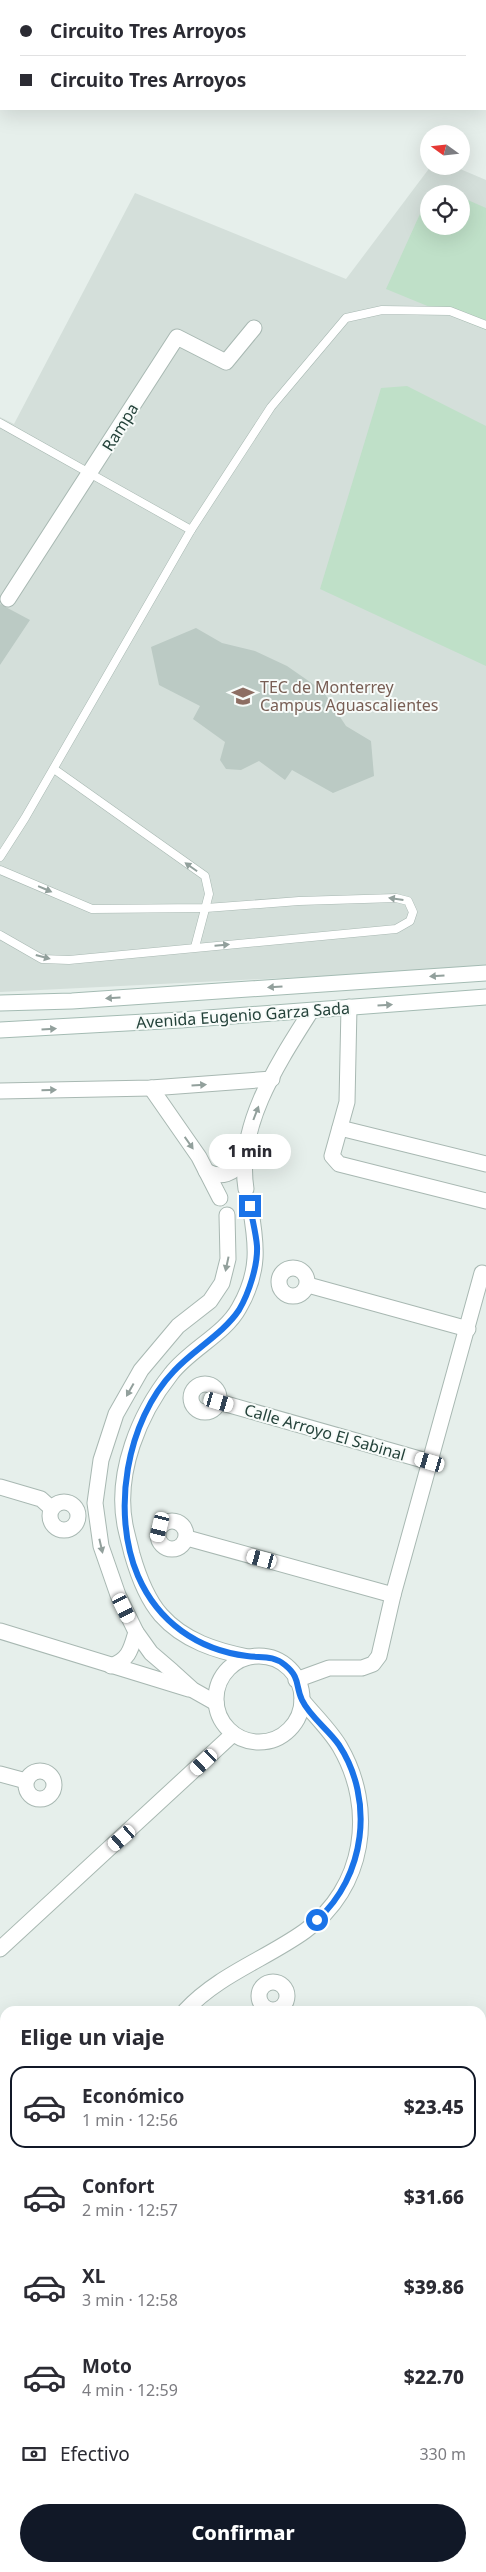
<!DOCTYPE html>
<html lang="es">
<meta charset="utf-8">
<style>
:root{--surface:#fff;--page:#f2f2f3;--text:#2b2b33;--muted:#7c7c81;--line:#e1e1e2;--accent:#111827}
body{margin:0;font-family:"Noto Sans",sans-serif;background:var(--page);color:var(--text);height:100vh;display:flex;flex-direction:column;font-size:19px;white-space:nowrap}
*{box-sizing:border-box;margin:0}
p{font-size:16px;color:var(--muted)}
.icon{flex:none;width:28px;height:28px;fill:none;stroke:currentColor;stroke-width:2;stroke-linecap:round;stroke-linejoin:round}
.map{position:relative;flex:1;overflow:hidden}
.side{position:absolute;left:0px;top:2006px;width:486px;height:566px;display:flex;flex-direction:column;background:var(--surface);border-radius:15px 15px 0 0;box-shadow:0 5px 20px #0002}
.side>*{flex:none}
.top-card{position:absolute;left:0px;top:0px;width:486px;height:110px;box-shadow:0 5px 20px #0002;display:grid;align-content:center;height:110px;padding:0 20px;background:var(--surface)}
.needle{width:32px;rotate:285deg}
.fabs{position:absolute;left:420px;top:125px;display:grid;gap:10px}
.fabs a{display:grid;place-items:center;width:50px;height:50px;border-radius:50%;background:var(--surface);box-shadow:0 5px 20px #0002;font-size:25px}
.end{position:absolute;width:22px;height:22px;margin:-11px;border:6px solid #1a73e8;background:#fff;box-shadow:0 0 0 2px #fff}
.from{border-radius:50%}
.bubble{position:absolute;height:35px;border-radius:18px;background:var(--surface);box-shadow:0 5px 20px #0002;font-size:16px;font-weight:800;line-height:35px;text-align:center}
.car{position:absolute;width:15px;height:30px;margin:-15px -8px;border-radius:6px;box-shadow:0 0 4px 1px #0007;background:linear-gradient(#fff 24%,#345 0 40%,#fff 0 76%,#345 0 86%,#fff 0)}
.top-card b{display:flex;align-items:center;gap:18px;height:48px;font-size:19px}
.top-card b+b{border-top:1px solid var(--line)}
.top-card i{width:12px;height:12px;background:var(--text)}
ul{padding:0;list-style:none}
li{display:flex;align-items:center;gap:15px;height:82px;margin:0 10px 8px;padding:0 10px;border:2px solid transparent;border-radius:15px}
li div{flex:1}
li b{display:block;font-size:19px}
li em{font-style:normal;font-weight:800}
li.selected{border-color:var(--accent)}
li>.icon{width:45px;height:45px;stroke-width:1.5}
h2{padding:0 20px;font-size:22px;line-height:60px}
.pay{display:flex;align-items:center;gap:12px;height:55px;padding:0 20px;font-size:19px}
.pay p{margin-inline-start:auto}
.button{display:flex;gap:10px;margin-top:auto;padding:10px 20px}
.button a{flex:1;height:58px;border-radius:30px;background:var(--accent);color:#fff;font-size:20px;font-weight:800;line-height:58px;text-align:center}
.map>svg:first-child{display:block}
</style>
<div class="map">
<svg width="486" height="2572" viewBox="0 0 486 2572">
<rect width="100%" height="100%" fill="#e6efeb"/>
<!-- built -->
<path fill="#d4dfda" fill-rule="evenodd" d="M431 166H453L486 180V968L0 992V417L14 424 135 193 346 279ZM429 194H461V226H429Z"/>
<!-- green -->
<g fill="#bfe0c8">
<polygon points="429,194 429,226 461,226 461,197 486,208 486,330 386,289"/>
<polygon points="407,386 486,426 486,666 320,589 381,388"/>
</g>
<!-- building -->
<g fill="#bbcac4">
<polygon points="0,604 30,620 0,665"/>
<polygon points="196,628 222,643 255,651 287,666 323,691 346,726 371,741 374,776 333,793 292,770 285,780 259,761 241,770 226,769 220,760 225,742 193,719 200,706 159,685 151,647"/>
</g>
<g fill="none" stroke-linecap="round" stroke-linejoin="round">
<!-- lane casing -->
<g stroke="#a8b8b2" stroke-width="9">
<g id="lane">
<polyline points="0,423 191,530"/>
<polyline points="54,769 205,876 209,894 195,947"/>
<polyline points="0,857 25,818 191,530 271,407 346,318 382,310 450,311 486,325"/>
<polyline points="0,870 92,909 206,908 299,901 396,898 408,901 413,912 410,921 396,929 69,960 42,959 0,935"/>
</g>
</g>
<!-- street casing -->
<g stroke="#a8b8b2" stroke-width="17">
<g id="street">
<polyline points="8,599 177,337 226,362 254,328"/>
<polyline points="349,1007 347,1102 332,1156 339,1164 486,1201"/>
<polyline points="151,1088 199,1157 220,1198"/>
<polyline points="0,1091 151,1088 272,1079"/>
<polyline points="340,1128 486,1164"/>
<path d="M206 1171C221 1179 234 1174 243 1160"/>
<path d="M246 1189C236 1126 278 1063 311 1011"/>
<circle cx="293" cy="1282" r="14"/>
<polyline points="308,1285 468,1329"/>
<circle cx="205" cy="1398" r="14"/>
<polyline points="219,1402 430,1462"/>
<polyline points="0,1487 41,1499 51,1508"/>
<circle cx="64" cy="1516" r="14"/>
<circle cx="172" cy="1535" r="14"/>
<polyline points="187,1538 393,1595"/>
<polyline points="0,1631 189,1689"/>
<circle cx="259" cy="1699" r="43"/>
<path d="M248 1657C217 1651 184 1641 161 1615 147 1599 138 1575 132 1554 130 1545 127 1535 125 1525 115 1473 139 1414 171 1374 189 1350 225 1334 239 1308 260 1272 257 1245 250 1206"/>
<path d="M111 1666C129 1660 131 1649 136 1632"/>
<polyline points="296,1680 329,1668 362,1668 373,1664 379,1656 393,1595 482,1273"/>
<polyline points="216,1703 193,1690 172,1671 151,1653 136,1632 118,1595 101,1546 95,1503 101,1460 116,1414 141,1370 178,1326 210,1301 222,1283 228,1259 227,1215"/>
<circle cx="40" cy="1785" r="14"/>
<polyline points="0,1774 26,1781"/>
<polyline points="0,1949 233,1734"/>
<circle cx="273" cy="1996" r="14"/>
<path d="M185 2011C218 1975 266 1959 305 1931 365 1888 376 1809 340 1747 330 1730 314 1715 302 1700"/>
<polyline points="481,2069 486,2071"/>
<polyline points="0,2156 5,2156"/>
<polyline points="481,2232 486,2231"/>
<polyline points="481,2293 486,2293"/>
<polyline points="5,2383 5,2386"/>
<polyline points="0,2531 5,2532"/>
<polyline points="151,2568 169,2572"/>
</g>
</g>
<!-- secondary casing -->
<g stroke="#a4bbb3" stroke-width="17">
<g id="secondary">
<polyline points="0,1003 72,1001 486,973"/>
<polyline points="0,1030 181,1020 486,997"/>
</g>
</g>
<!-- lane -->
<use href="#lane" stroke="#fff" stroke-width="8"/>
<!-- street -->
<use href="#street" stroke="#fff" stroke-width="15"/>
<!-- secondary -->
<use href="#secondary" stroke="#fff" stroke-width="15"/>
</g>
<!-- one-way arrows -->
<defs><path id="oneway-solid" d="M-6-.8H1V-3.2L6.5 0L1 3.2V.8H-6Z" transform="scale(1.25)"/></defs>
<g fill="#92a09c">
<use href="#oneway-solid" transform="translate(191 867) rotate(-145)"/>
<use href="#oneway-solid" transform="translate(45 889) rotate(23)"/>
<use href="#oneway-solid" transform="translate(396 899) rotate(-172)"/>
<use href="#oneway-solid" transform="translate(222 945) rotate(-5)"/>
<use href="#oneway-solid" transform="translate(43 957) rotate(15)"/>
<use href="#oneway-solid" transform="translate(437 976) rotate(176)"/>
<use href="#oneway-solid" transform="translate(275 987) rotate(176)"/>
<use href="#oneway-solid" transform="translate(113 998) rotate(176)"/>
<use href="#oneway-solid" transform="translate(385 1005) rotate(-4)"/>
<use href="#oneway-solid" transform="translate(49 1029) rotate(-4)"/>
<use href="#oneway-solid" transform="translate(199 1085) rotate(-4)"/>
<use href="#oneway-solid" transform="translate(49 1090) rotate(-1)"/>
<use href="#oneway-solid" transform="translate(256 1113) rotate(-69)"/>
<use href="#oneway-solid" transform="translate(189 1143) rotate(55)"/>
<use href="#oneway-solid" transform="translate(227 1264) rotate(102)"/>
<use href="#oneway-solid" transform="translate(130 1390) rotate(119)"/>
<use href="#oneway-solid" transform="translate(101 1546) rotate(77)"/>
</g>
<g fill="none" stroke-linecap="round" stroke-linejoin="round">
<!-- route -->
<path stroke="#1a73e8" stroke-width="6" d="M250 1206C252 1219 256 1233 257 1246 258 1265 249 1293 239 1310 223 1334 193 1350 174 1371 126 1421 111 1513 138 1576 158 1622 198 1650 247 1656 262 1658 273 1655 285 1665 301 1678 295 1686 302 1700 310 1717 329 1730 339 1745 375 1800 365 1877 317 1920"/>
</g>
<!-- icons -->
<defs>
<g id="university-bare" transform="scale(1.725)"><path d="M0-5L7-2L0 1L-7-2ZM-4 1L0 2.5L4 1V4Q0 6-4 4Z" fill="#8d6e63" stroke="#f7fbf9" stroke-width="2.5" paint-order="stroke"/></g>
</defs>
<g fill-rule="evenodd">
<use href="#university-bare" x="243" y="696"/>
</g>
<g text-anchor="middle" stroke-width="4" stroke-linejoin="round" paint-order="stroke">
<!-- street labels -->
<g font-size="16" fill="#24423a" stroke="#f7fbf9">
<text transform="translate(120 427) rotate(-58)" y="6">Rampa</text>
<text transform="translate(243 1015) rotate(-4)" y="6">Avenida Eugenio Garza Sada</text>
<text transform="translate(325 1432) rotate(16)" y="6">Calle Arroyo El Sabinal</text>
</g>
<!-- education labels -->
<g font-size="16" fill="#785e54" stroke="#f7fbf9" text-anchor="start">
<text x="260" y="693">TEC de Monterrey<tspan x="260" dy="18">Campus Aguascalientes</tspan></text>
</g>
</g>
</svg>
<div class="fabs">
<a><svg class="needle" viewBox="-14 -14 28 28"><path d="M0-13l5 13h-10z" fill="#e53935"/><path d="M0 13l5-13h-10z" fill="#7c7c81"/></svg></a>
<a><svg class="icon" aria-label="locate" viewBox="0 0 24 24"><circle cx="12" cy="12" r="6"/><path d="M12 2v4M12 18v4M2 12h4M18 12h4"/></svg></a>
</div>
<i class="end from" style="left:317px;top:1920px"></i>
<i class="end" style="left:250px;top:1206px"></i>
<div class="bubble" style="left:209px;top:1134px;width:82px">1 min</div>
<i class="car" style="left:219px;top:1402px;rotate:106deg"></i>
<i class="car" style="left:430px;top:1462px;rotate:286deg"></i>
<i class="car" style="left:160px;top:1527px;rotate:194deg"></i>
<i class="car" style="left:262px;top:1559px;rotate:285deg"></i>
<i class="car" style="left:124px;top:1608px;rotate:154deg"></i>
<i class="car" style="left:204px;top:1762px;rotate:227deg"></i>
<i class="car" style="left:122px;top:1838px;rotate:229deg"></i>
<div class="top-card">
<b><i class="from"></i>Circuito Tres Arroyos</b>
<b><i></i>Circuito Tres Arroyos</b>
</div>
<section class="side">
<h2>Elige un viaje</h2>
<ul>
<li class="selected"><svg class="icon" aria-label="car" viewBox="0 0 24 24"><path d="M5 17H2v-5l4-1 3-4h7l3 4 3 1v5h-3M9 17h6M6 11h13"/><circle cx="7" cy="17" r="2"/><circle cx="17" cy="17" r="2"/></svg><div><b>Económico</b><p>1 min · 12:56</p></div><em>$23.45</em></li>
<li><svg class="icon" aria-label="car" viewBox="0 0 24 24"><path d="M5 17H2v-5l4-1 3-4h7l3 4 3 1v5h-3M9 17h6M6 11h13"/><circle cx="7" cy="17" r="2"/><circle cx="17" cy="17" r="2"/></svg><div><b>Confort</b><p>2 min · 12:57</p></div><em>$31.66</em></li>
<li><svg class="icon" aria-label="car" viewBox="0 0 24 24"><path d="M5 17H2v-5l4-1 3-4h7l3 4 3 1v5h-3M9 17h6M6 11h13"/><circle cx="7" cy="17" r="2"/><circle cx="17" cy="17" r="2"/></svg><div><b>XL</b><p>3 min · 12:58</p></div><em>$39.86</em></li>
<li><svg class="icon" aria-label="car" viewBox="0 0 24 24"><path d="M5 17H2v-5l4-1 3-4h7l3 4 3 1v5h-3M9 17h6M6 11h13"/><circle cx="7" cy="17" r="2"/><circle cx="17" cy="17" r="2"/></svg><div><b>Moto</b><p>4 min · 12:59</p></div><em>$22.70</em></li>
</ul>
<div class="pay"><svg class="icon" aria-label="cash" viewBox="0 0 24 24"><path d="M3 7h18v10H3z"/><circle cx="12" cy="12" r="2"/></svg>Efectivo<p>330 m</p></div>
<div class="button"><a>Confirmar</a></div>
</section>
</div>
